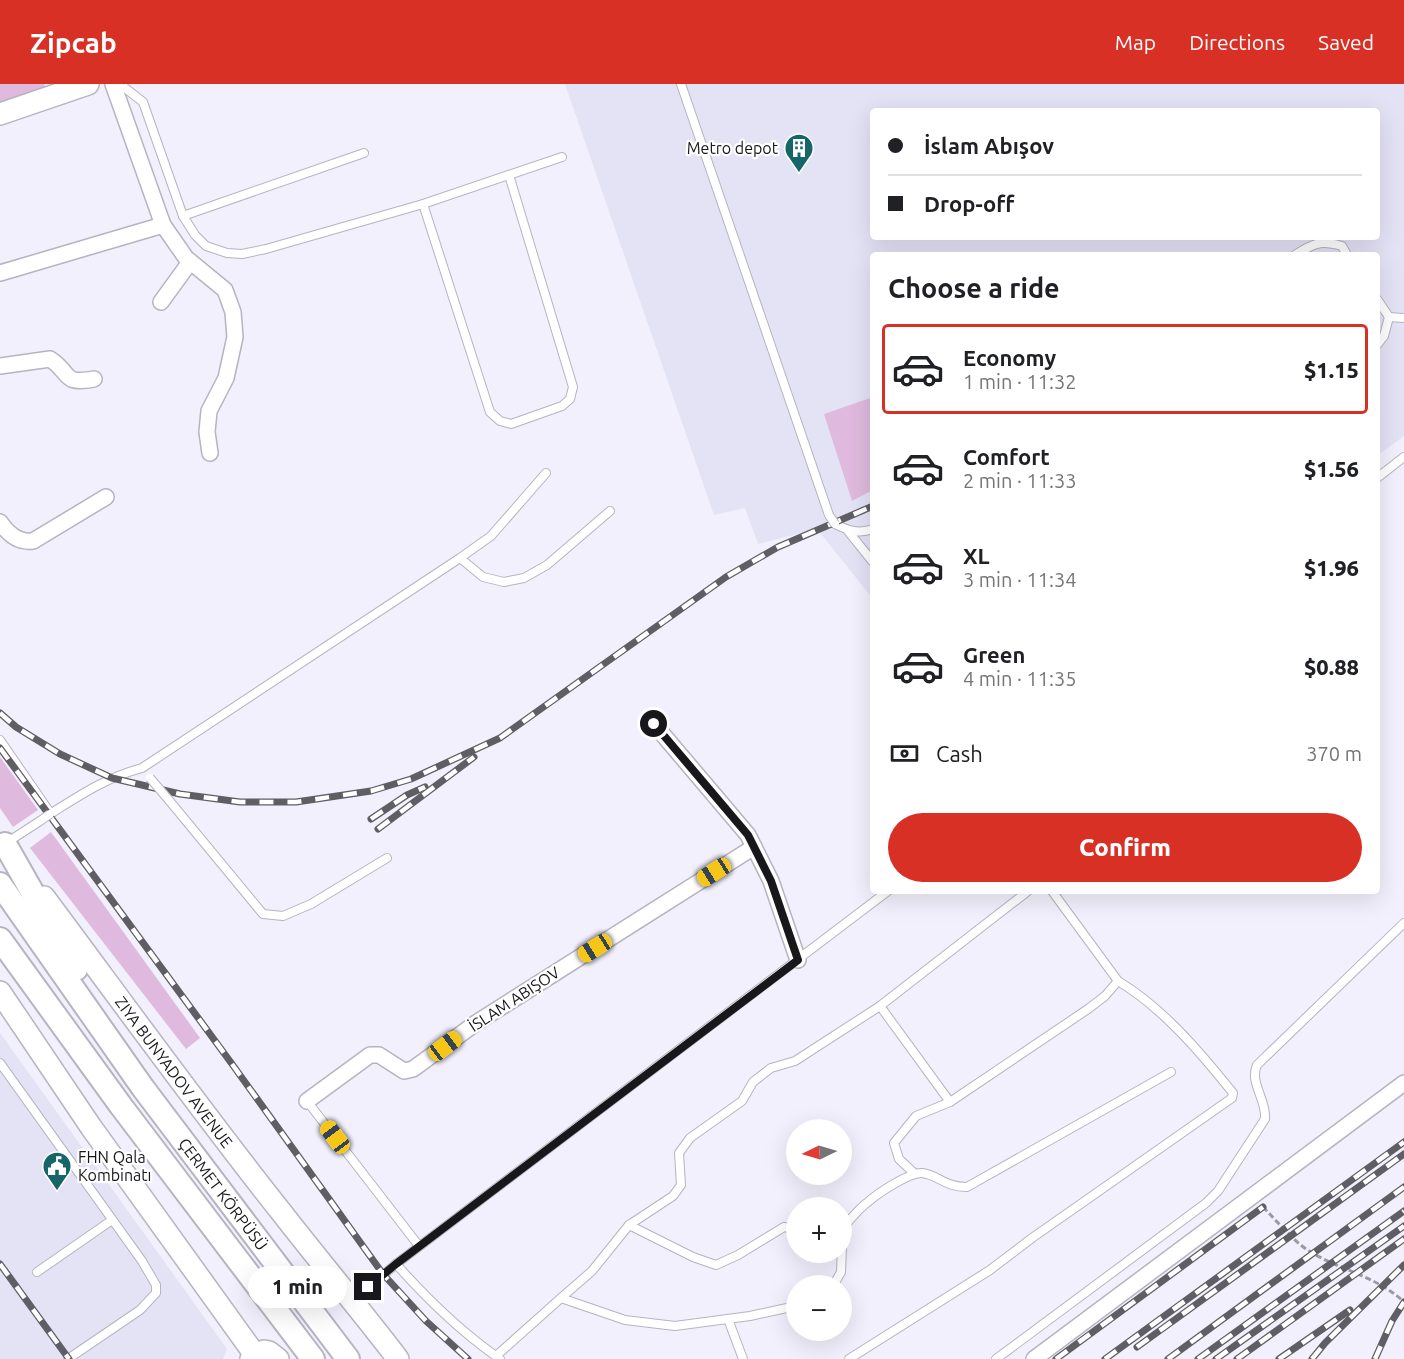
<!DOCTYPE html>
<meta charset="utf-8">
<style>
:root{--surface:#fff;--page:#f6f6f6;--text:#202124;--muted:#757577;--line:#e0e0e0;--accent:#d93025}
body{margin:0;font-family:Ubuntu,sans-serif;background:var(--page);color:var(--text);height:100vh;display:flex;flex-direction:column;font-size:22px;white-space:nowrap}
*{box-sizing:border-box;margin:0}
p{font-size:20px;color:var(--muted)}
.icon{flex:none;width:33px;height:33px;fill:none;stroke:currentColor;stroke-width:2;stroke-linecap:round;stroke-linejoin:round}
.map{position:relative;flex:1;overflow:hidden}
.sheet{position:absolute;left:870px;top:168px;width:510px;height:642px;display:flex;flex-direction:column;background:var(--surface);border-radius:6px;box-shadow:0 6px 24px #0002}
.sheet>*{flex:none}
.banner{position:absolute;left:870px;top:24px;width:510px;height:132px;border-radius:6px;box-shadow:0 6px 24px #0002;display:grid;align-content:center;height:132px;padding:0 18px;background:var(--surface)}
.needle{width:39px;rotate:265deg}
.fabs{position:absolute;left:786px;top:1035px;display:grid;gap:12px}
.fabs a{display:grid;place-items:center;width:66px;height:66px;border-radius:50%;background:var(--surface);box-shadow:0 6px 24px #0002;font-size:30px}
.end{position:absolute;width:27px;height:27px;margin:-14px;border:8px solid #18171b;background:#fff;box-shadow:0 0 0 3px #fff}
.from{border-radius:50%}
.bubble{position:absolute;height:42px;border-radius:21px;background:var(--surface);box-shadow:0 6px 24px #0002;font-size:20px;font-weight:800;line-height:42px;text-align:center}
.car{position:absolute;width:18px;height:36px;margin:-18px -9px;border-radius:8px;box-shadow:0 0 4px 2px #0007;background:linear-gradient(#f5c518 24%,#345 0 40%,#f5c518 0 76%,#345 0 86%,#f5c518 0)}
.banner b{display:flex;align-items:center;gap:21px;height:57px;font-size:22px}
.banner b+b{border-top:2px solid var(--line)}
.banner i{width:15px;height:15px;background:var(--text)}
ul{padding:0;list-style:none}
li{display:flex;align-items:center;gap:18px;height:90px;margin:0 12px 9px;padding:0 6px;border:3px solid transparent;border-radius:6px}
li div{flex:1}
li b{display:block;font-size:22px}
li em{font-style:normal;font-weight:800}
li.active{border-color:var(--accent)}
li>.icon{width:54px;height:54px;stroke-width:1.5}
h2{padding:0 18px;font-size:27px;line-height:72px}
.pay{display:flex;align-items:center;gap:15px;height:66px;padding:0 18px;font-size:22px}
.pay p{margin-inline-start:auto}
.button{display:flex;gap:12px;margin-top:auto;padding:12px 18px}
.button a{flex:1;height:69px;border-radius:36px;background:var(--accent);color:#fff;font-size:24px;font-weight:800;line-height:69px;text-align:center}
header{display:flex;align-items:center;gap:36px;box-sizing:border-box;height:84px;padding:0 30px;background:var(--accent);color:#fff}
header strong{font-size:28px}
nav{display:flex;gap:33px;margin-inline-start:auto;font-size:21px}
.map>svg:first-child{display:block}
</style>
<header>
<strong>Zipcab</strong>
<nav><a>Map</a><a>Directions</a><a>Saved</a></nav>
</header>
<div class="map">
<svg width="1404" height="1275" viewBox="0 0 1404 1275">
<rect width="100%" height="100%" fill="#f1f0fc"/>
<!-- built -->
<g fill="#e4e2f5" fill-rule="evenodd">
<path d="M565 0H1404V352L1377 372V171H873V515L817 445 758 460 745 424 714 431ZM873 27H1377V153H873Z"/>
<polygon points="0,949 227,1265 223,1275 0,1275"/>
</g>
<!-- green -->
<g fill="#dfbade">
<polygon points="0,0 44,0 45,3 0,19"/>
<polygon points="873,313 873,406 852,417 824,330"/>
<polygon points="0,673 38,726 13,743 0,724"/>
<polygon points="51,748 200,954 186,965 30,764"/>
</g>
<g fill="none" stroke-linecap="round" stroke-linejoin="round">
<!-- lane casing -->
<g stroke="#b5b4c0" stroke-width="10">
<g id="lane">
<polyline points="120,0 143,18 183,132 195,151 206,162 227,169 242,170 266,165 423,120 562,73"/>
<polyline points="681,0 829,431"/>
<polyline points="423,120 490,328 500,337 511,340 562,322 570,315 573,303 509,91"/>
<polyline points="183,132 364,69"/>
<path d="M1295 171C1314 159 1320 156 1342 162L1347 171"/>
<polyline points="1377,215 1389,233 1404,234"/>
<polyline points="1377,261 1384,252 1389,233"/>
<polyline points="1377,394 1404,373"/>
<path d="M835 440C849 447 858 450 873 445"/>
<polyline points="848,447 873,478"/>
<polyline points="460,474 483,493 504,498 524,494 547,481 610,427"/>
<polyline points="0,656 51,730"/>
<polyline points="168,715 263,830 283,832 311,820 387,774"/>
<path d="M50 730C82 710 105 694 142 684L460 474 491 452 546 389"/>
<polyline points="6,759 40,737"/>
<polyline points="880,922 950,1018"/>
<polyline points="0,979 142,1177 156,1201 156,1209 140,1226 68,1275"/>
<polyline points="307,1017 419,1162"/>
<polyline points="914,1089 899,1075 894,1059 916,1032 950,1018 1088,925 1105,912 1118,897 1052,807"/>
<polyline points="629,1141 693,1173 716,1181 738,1171 784,1143 796,1145"/>
<path d="M842 1145C850 1136 858 1125 868 1118 878 1109 910 1088 922 1089 939 1091 944 1103 967 1103L1171 988"/>
<path d="M396 1180C428 1216 461 1248 500 1275"/>
<polyline points="37,1188 112,1136"/>
<polyline points="833,1202 841,1188 842,1162"/>
<polyline points="561,1214 592,1187 629,1141 673,1112 681,1101 679,1069 690,1054 742,1017 753,998 771,984 795,977 880,922 1028,807"/>
<polyline points="355,1215 396,1180 888,807"/>
<polyline points="728,1235 743,1275"/>
<polyline points="496,1272 561,1214 625,1236 675,1242 750,1232 796,1222"/>
<path d="M849 1275 990 1186 1032 1154 1232 1014 1233 1009C1200 968 1163 924 1118 897"/>
<path d="M996 1275 1206 1119 1218 1107 1265 1035C1267 1016 1249 999 1257 981L1404 839"/>
</g>
</g>
<!-- street casing -->
<g stroke="#b5b4c0" stroke-width="18">
<g id="street">
<polyline points="163,141 186,174 225,206 233,228 235,253 226,294 209,327 207,348 210,369"/>
<polyline points="0,189 163,141 113,0"/>
<polyline points="161,218 190,178"/>
<path d="M0 282 50 275C72 289 61 301 94 295"/>
<path d="M0 438C8 450 18 459 33 457L106 413"/>
<polyline points="654,640 748,751 771,797 798,876"/>
<polyline points="307,1017 370,971 379,971 404,987 413,985 476,939 754,763"/>
<polyline points="1034,1275 1404,999"/>
</g>
</g>
<!-- secondary casing -->
<g stroke="#b5b4c0" stroke-width="24">
<g id="secondary">
<polyline points="0,30 88,0"/>
<path id="s1" d="M44 813C123 919 200 1026 282 1129 320 1178 360 1225 398 1275"/>
<polyline points="0,908 91,1043 258,1275"/>
<polyline points="251,1275 264,1267 269,1268 278,1275"/>
</g>
</g>
<!-- primary casing -->
<g stroke="#b5b4c0" stroke-width="26">
<g id="primary">
<polyline points="5,760 76,885"/>
<path id="s2" d="M0 800 143 1004 348 1275"/>
<polyline points="0,855 121,1022 313,1275"/>
</g>
</g>
<!-- path -->
<path stroke="#9b9aa3" stroke-width="3" stroke-dasharray="6 3" stroke-linecap="butt" d="M1263 1123C1279 1139 1294 1159 1314 1170 1344 1187 1379 1194 1404 1218"/>
<!-- lane -->
<use href="#lane" stroke="#fff" stroke-width="8"/>
<!-- street -->
<use href="#street" stroke="#fff" stroke-width="15"/>
<!-- secondary -->
<use href="#secondary" stroke="#fff" stroke-width="21"/>
<!-- primary -->
<use href="#primary" stroke="#fff" stroke-width="22"/>
<!-- rail casing -->
<g stroke="#5f5e65" stroke-width="7">
<g id="rail">
<polyline points="0,629 16,643 60,670 112,694 180,710 240,718 296,718 371,707 411,695 500,654 726,493 778,463 873,422"/>
<polyline points="0,664 232,980 383,1190 426,1237 468,1275"/>
<polyline points="371,735 407,711 425,703"/>
<polyline points="378,745 474,673"/>
<polyline points="0,1180 69,1275"/>
<polyline points="1137,1263 1404,1070"/>
<polyline points="1056,1275 1263,1123"/>
<polyline points="1105,1275 1404,1058"/>
<polyline points="1168,1275 1404,1103"/>
<polyline points="1198,1275 1404,1127"/>
<polyline points="1216,1275 1404,1142"/>
<polyline points="1237,1275 1404,1155"/>
<polyline points="1279,1275 1350,1226"/>
<polyline points="1312,1275 1325,1259 1404,1181"/>
<polyline points="1375,1275 1392,1237 1404,1218"/>
</g>
</g>
<!-- rail -->
<use href="#rail" stroke="#fff" stroke-width="4.5" stroke-dasharray="14" stroke-linecap="butt"/>
<!-- lane-bridge casing -->
<g stroke="#b5b4c0" stroke-width="10" stroke-linecap="butt">
<g id="lane-bridge">
<polyline points="829,431 835,440"/>
<polyline points="150,694 168,715"/>
<polyline points="40,737 50,730"/>
</g>
</g>
<!-- lane-bridge -->
<use href="#lane-bridge" stroke="#fff" stroke-width="8"/>
</g>
<g fill="none" stroke-linecap="round" stroke-linejoin="round">
<!-- route -->
<polyline stroke="#18171b" stroke-width="8" points="368,1203 396,1180 798,876 771,797 748,751 654,640"/>
</g>
<!-- icons -->
<defs>
<g id="building-pin" transform="scale(1.5)"><path d="M0 17L-7.5 6A9.5 9.5 0 1 1 7.5 6Z" fill="#166568" stroke="#fff"/><path d="M-4-6H4V6H1V3H-1V6H-4ZM-2.5-4.3h1.7v1.8h-1.7ZM.8-4.3h1.7v1.8H.8ZM-2.5-1h1.7V.8h-1.7ZM.8-1h1.7V.8H.8Z" fill="#fff"/></g>
<g id="civic-pin" transform="scale(1.5)"><path d="M0 17L-7.5 6A9.5 9.5 0 1 1 7.5 6Z" fill="#166568" stroke="#fff"/><path d="M-.6-6.5H3V-4.5H.6V-3L4-1V1h2V6H-6V1h2V-1L-.6-3ZM-1.2 2.5V6h2.4V2.5Z" fill="#fff"/></g>
</defs>
<g fill-rule="evenodd">
<use href="#building-pin" x="799" y="64"/>
<use href="#civic-pin" x="57" y="1082"/>
</g>
<g text-anchor="middle" stroke-width="4.5" stroke-linejoin="round" paint-order="stroke">
<!-- poi labels -->
<g font-size="16" fill="#18171b" stroke="#fff" text-anchor="end">
<text x="778" y="70">Metro depot</text>
<text x="78" y="1079" text-anchor="start">FHN Qala<tspan x="78" dy="18">Kombinatı</tspan></text>
</g>
<!-- street labels -->
<g font-size="16" fill="#18171b" stroke="#fff">
<text transform="translate(514 915) rotate(-33)" y="6">İSLAM ABIŞOV</text>
<text dy="6" stroke="none"><textPath href="#s1" startOffset="218">ZIYA BUNYADOV AVENUE</textPath></text>
<text dy="6" stroke="none"><textPath href="#s2" startOffset="382">ÇERMET KÖRPÜSÜ</textPath></text>
</g>
</g>
</svg>
<div class="fabs">
<a><svg class="needle" viewBox="-14 -14 28 28"><path d="M0-13l5 13h-10z" fill="#e53935"/><path d="M0 13l5-13h-10z" fill="#757577"/></svg></a>
<a>+</a>
<a>−</a>
</div>
<i class="end from" style="left:654px;top:640px"></i>
<i class="end" style="left:368px;top:1203px"></i>
<div class="bubble" style="left:248px;top:1182px;width:99px">1 min</div>
<i class="car" style="left:714px;top:788px;rotate:238deg"></i>
<i class="car" style="left:595px;top:864px;rotate:238deg"></i>
<i class="car" style="left:445px;top:962px;rotate:53deg"></i>
<i class="car" style="left:335px;top:1053px;rotate:323deg"></i>
<div class="banner">
<b><i class="from"></i>İslam Abışov</b>
<b><i></i>Drop-off</b>
</div>
<section class="sheet">
<h2>Choose a ride</h2>
<ul>
<li class="active"><svg class="icon" aria-label="car" viewBox="0 0 24 24"><path d="M5 17H2v-5l4-1 3-4h7l3 4 3 1v5h-3M9 17h6M6 11h13"/><circle cx="7" cy="17" r="2"/><circle cx="17" cy="17" r="2"/></svg><div><b>Economy</b><p>1 min · 11:32</p></div><em>$1.15</em></li>
<li><svg class="icon" aria-label="car" viewBox="0 0 24 24"><path d="M5 17H2v-5l4-1 3-4h7l3 4 3 1v5h-3M9 17h6M6 11h13"/><circle cx="7" cy="17" r="2"/><circle cx="17" cy="17" r="2"/></svg><div><b>Comfort</b><p>2 min · 11:33</p></div><em>$1.56</em></li>
<li><svg class="icon" aria-label="car" viewBox="0 0 24 24"><path d="M5 17H2v-5l4-1 3-4h7l3 4 3 1v5h-3M9 17h6M6 11h13"/><circle cx="7" cy="17" r="2"/><circle cx="17" cy="17" r="2"/></svg><div><b>XL</b><p>3 min · 11:34</p></div><em>$1.96</em></li>
<li><svg class="icon" aria-label="car" viewBox="0 0 24 24"><path d="M5 17H2v-5l4-1 3-4h7l3 4 3 1v5h-3M9 17h6M6 11h13"/><circle cx="7" cy="17" r="2"/><circle cx="17" cy="17" r="2"/></svg><div><b>Green</b><p>4 min · 11:35</p></div><em>$0.88</em></li>
</ul>
<div class="pay"><svg class="icon" aria-label="cash" viewBox="0 0 24 24"><path d="M3 7h18v10H3z"/><circle cx="12" cy="12" r="2"/></svg>Cash<p>370 m</p></div>
<div class="button"><a>Confirm</a></div>
</section>
</div>
